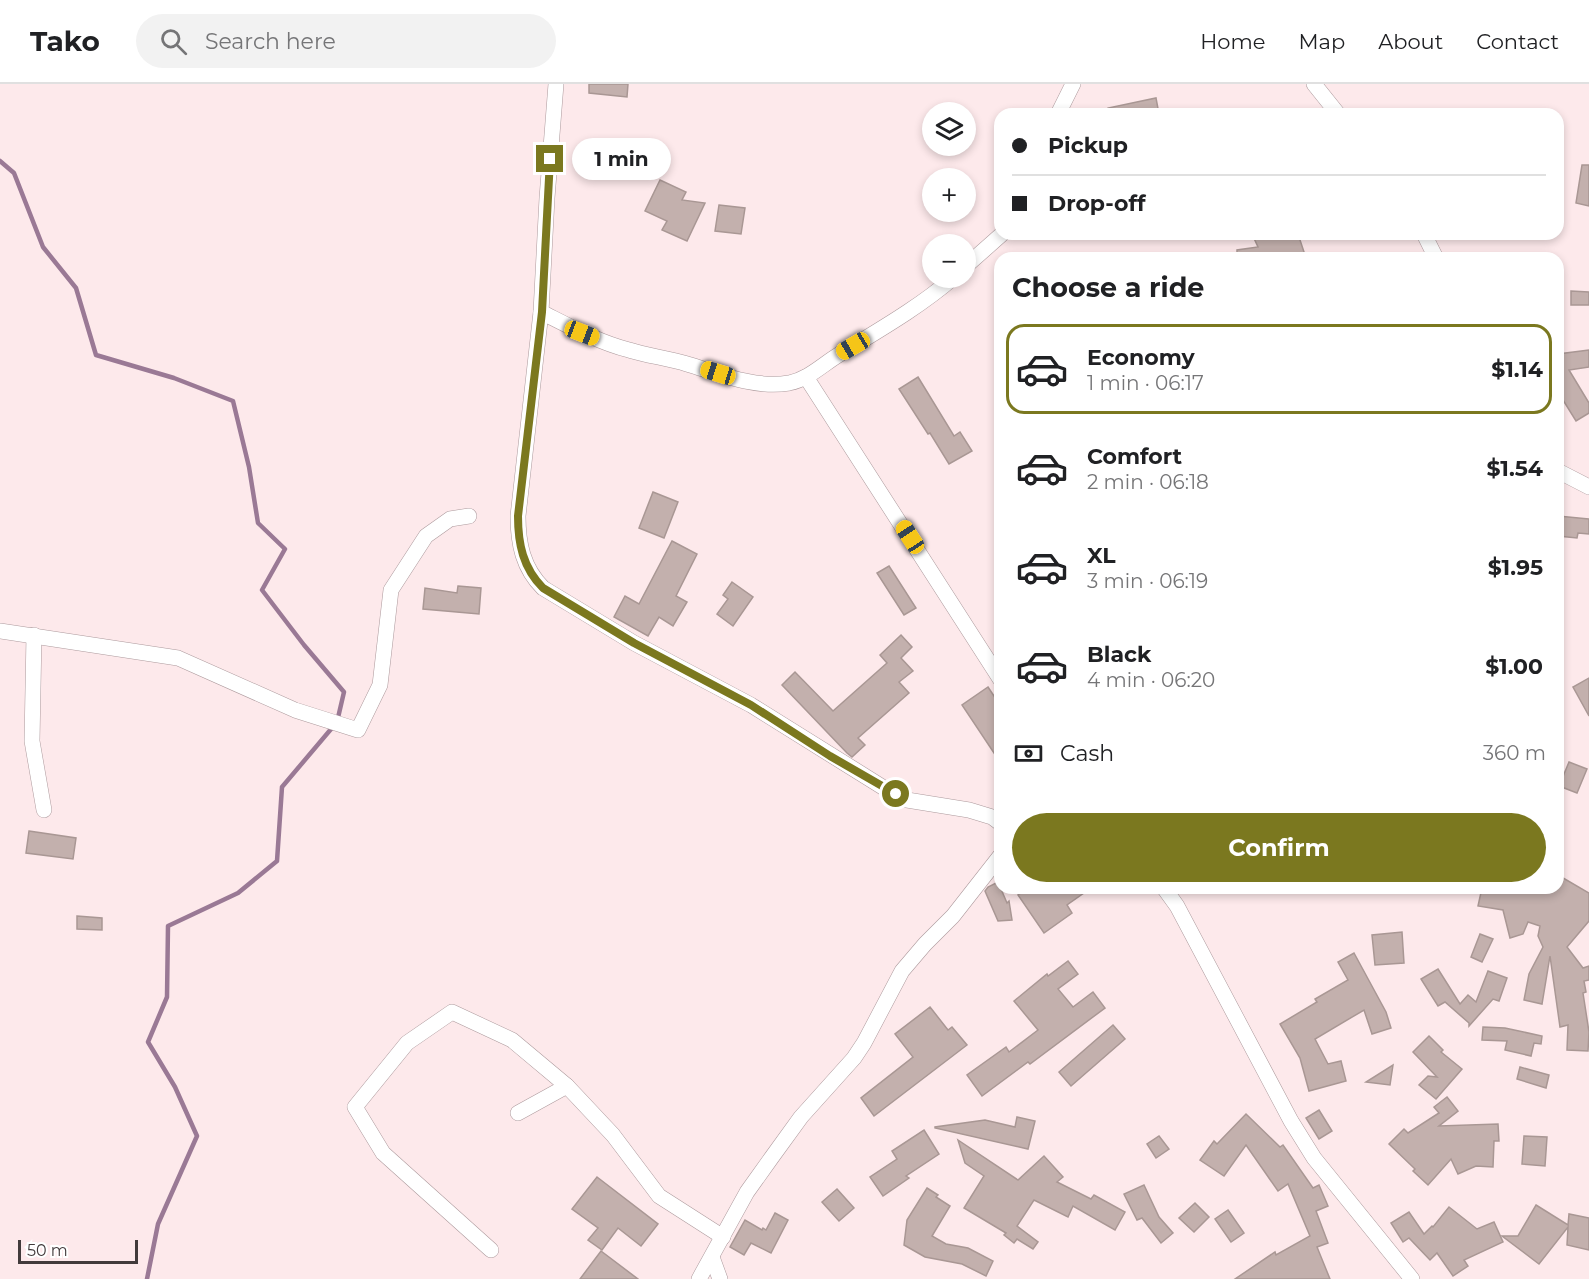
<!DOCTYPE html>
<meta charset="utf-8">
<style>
:root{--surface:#fff;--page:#f2f2f2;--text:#202124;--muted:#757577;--line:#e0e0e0;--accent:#7b781f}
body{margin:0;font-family:Montserrat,sans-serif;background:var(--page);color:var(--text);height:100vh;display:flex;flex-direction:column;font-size:22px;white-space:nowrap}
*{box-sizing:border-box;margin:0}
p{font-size:20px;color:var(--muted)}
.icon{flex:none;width:33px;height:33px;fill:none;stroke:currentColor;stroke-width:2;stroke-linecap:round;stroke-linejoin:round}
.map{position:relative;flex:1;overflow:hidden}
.side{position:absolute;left:994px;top:168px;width:570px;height:642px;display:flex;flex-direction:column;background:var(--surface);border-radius:18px;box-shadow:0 3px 9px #0003}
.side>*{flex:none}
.banner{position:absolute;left:994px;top:24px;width:570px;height:132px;border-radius:18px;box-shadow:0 3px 9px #0003;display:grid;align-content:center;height:132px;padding:0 18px;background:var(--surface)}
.tools{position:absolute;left:922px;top:18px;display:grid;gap:12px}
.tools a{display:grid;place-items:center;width:54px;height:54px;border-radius:50%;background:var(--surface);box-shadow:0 3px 9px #0003;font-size:30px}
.scale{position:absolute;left:18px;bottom:15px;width:120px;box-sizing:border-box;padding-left:6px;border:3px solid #423a3b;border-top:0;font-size:16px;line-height:21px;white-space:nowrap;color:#423a3b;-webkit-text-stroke:4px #fff;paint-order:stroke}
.end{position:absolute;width:27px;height:27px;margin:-14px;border:8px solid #7b781f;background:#fff;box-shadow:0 0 0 3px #fff}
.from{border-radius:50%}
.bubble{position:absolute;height:42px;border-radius:21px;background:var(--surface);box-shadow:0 3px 9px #0003;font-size:20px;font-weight:700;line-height:42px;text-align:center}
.car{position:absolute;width:18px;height:36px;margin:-18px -9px;border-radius:8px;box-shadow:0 0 4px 2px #0007;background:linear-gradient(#f5c518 24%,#345 0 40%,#f5c518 0 76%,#345 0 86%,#f5c518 0)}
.banner b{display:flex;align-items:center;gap:21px;height:57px;font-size:22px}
.banner b+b{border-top:2px solid var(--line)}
.banner i{width:15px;height:15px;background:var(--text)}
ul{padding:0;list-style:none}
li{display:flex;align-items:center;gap:18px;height:90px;margin:0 12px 9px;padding:0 6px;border:3px solid transparent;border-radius:18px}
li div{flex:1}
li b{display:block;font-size:22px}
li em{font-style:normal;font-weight:700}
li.on{border-color:var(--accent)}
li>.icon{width:54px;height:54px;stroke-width:1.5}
h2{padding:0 18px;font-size:27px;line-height:72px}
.pay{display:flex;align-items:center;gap:15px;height:66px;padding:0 18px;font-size:22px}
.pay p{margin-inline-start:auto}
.primary-button{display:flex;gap:12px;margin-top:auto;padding:12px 18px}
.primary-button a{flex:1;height:69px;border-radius:36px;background:var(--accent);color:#fff;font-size:24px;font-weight:700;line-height:69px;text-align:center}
header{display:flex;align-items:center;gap:36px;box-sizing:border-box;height:84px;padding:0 30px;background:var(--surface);border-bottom:2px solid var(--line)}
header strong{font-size:28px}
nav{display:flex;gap:33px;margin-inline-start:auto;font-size:21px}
.search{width:420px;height:54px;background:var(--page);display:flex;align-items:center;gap:15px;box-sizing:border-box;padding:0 21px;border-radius:33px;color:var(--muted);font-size:22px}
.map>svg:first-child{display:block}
</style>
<header>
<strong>Tako</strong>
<div class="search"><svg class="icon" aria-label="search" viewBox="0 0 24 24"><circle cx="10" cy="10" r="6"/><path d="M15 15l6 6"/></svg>Search here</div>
<nav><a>Home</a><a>Map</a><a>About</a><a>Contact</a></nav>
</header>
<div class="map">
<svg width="1589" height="1195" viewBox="0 0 1589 1195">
<rect width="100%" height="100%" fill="#fde9eb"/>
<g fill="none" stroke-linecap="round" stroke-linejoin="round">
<!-- stream -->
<polyline stroke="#9a7995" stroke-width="4.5" points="0,77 14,89 43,163 76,204 96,271 174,294 233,317 249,383 258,439 285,465 262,506 304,561 344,608 337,638 282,703 277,777 238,809 168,842 167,913 148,958 175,1003 197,1052 158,1140 147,1195"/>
</g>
<!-- building -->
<g fill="#c3b0ad" stroke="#a99794" stroke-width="1.5">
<polygon points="589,0 628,0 627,13 589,9"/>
<polygon points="1156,14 1159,30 1108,30 1108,24"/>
<polygon points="1582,81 1589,81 1589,122 1576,119"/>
<polygon points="660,96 686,108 682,116 705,119 687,157 662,146 667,137 645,127"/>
<polygon points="719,121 745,124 741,150 715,147"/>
<polygon points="1252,150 1298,150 1306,174 1237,174 1237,166 1258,163"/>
<polygon points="1571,207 1589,208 1589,221 1571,221"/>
<polygon points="1589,266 1589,283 1569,286 1589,319 1589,329 1576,337 1558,308 1558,270"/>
<polygon points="918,293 954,352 960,348 972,367 949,380 930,349 928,350 899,305"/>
<polygon points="653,408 678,418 664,454 639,444"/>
<polygon points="1558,432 1589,435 1589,450 1578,449 1577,454 1558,452"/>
<polygon points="672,457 697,470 676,512 687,518 673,542 659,533 648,552 614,533 625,512 639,520"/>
<polygon points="889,482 916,524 904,531 877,489"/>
<polygon points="732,498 753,513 733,542 717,530 728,515 723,511"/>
<polygon points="458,502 481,504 479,530 423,525 425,504 457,509"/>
<polygon points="901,551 912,563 901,574 913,587 899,598 909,609 858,654 865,661 852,673 847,669 782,601 795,588 833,627 887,579 880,571"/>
<polygon points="1589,594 1589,632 1573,603"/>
<polygon points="988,603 1000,621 1000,678 962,621"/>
<polygon points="1569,678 1587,685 1577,709 1559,702"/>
<polygon points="29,747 76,754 73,775 26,769"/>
<polygon points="1558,791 1589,809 1589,837 1567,863 1583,884 1589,882 1589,896 1584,897 1586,908 1583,909 1589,948 1588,967 1567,966 1568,941 1560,943 1550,872 1542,920 1524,916 1529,890 1543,863 1538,852 1540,842 1528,838 1523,850 1510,854 1503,826 1478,822 1482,804 1558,804"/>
<polygon points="998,798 1007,819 1009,817 1012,836 998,837 985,807 988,803"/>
<polygon points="1028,804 1091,804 1067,821 1072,829 1044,849 1018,811"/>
<polygon points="77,832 102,834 102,846 77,845"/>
<polygon points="1402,848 1404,879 1375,881 1372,851"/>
<polygon points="1480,850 1493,855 1482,878 1471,873"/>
<polygon points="1354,869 1386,928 1391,944 1372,950 1364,926 1315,955 1328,980 1341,977 1346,997 1309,1007 1300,974 1280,940 1317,918 1315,915 1348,896 1338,878"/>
<polygon points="1068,877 1078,890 1058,905 1073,923 1093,908 1105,924 1030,980 1028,978 982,1012 967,991 1006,963 1009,968 1038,946 1014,917 1047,890 1048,892"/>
<polygon points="1438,885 1460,920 1468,911 1476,918 1488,887 1507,894 1499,917 1493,915 1469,942 1469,939 1445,918 1438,922 1421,895"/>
<polygon points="930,923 948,946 952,943 967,961 874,1032 861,1014 913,973 895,950"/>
<polygon points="1113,941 1125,955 1071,1002 1059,988"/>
<polygon points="1483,943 1505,944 1542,952 1541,960 1534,959 1531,972 1505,966 1507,957 1482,956"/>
<polygon points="1429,952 1443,966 1441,968 1462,985 1436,1015 1419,1001 1428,992 1437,993 1413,968"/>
<polygon points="1393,981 1390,1001 1366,998"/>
<polygon points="1520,983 1549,991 1546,1004 1517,995"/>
<polygon points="1447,1013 1458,1027 1439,1042 1498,1040 1499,1057 1494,1057 1493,1083 1476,1082 1458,1090 1451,1075 1428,1101 1413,1087 1415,1085 1389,1060 1404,1045 1408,1049 1439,1029 1434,1023"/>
<polygon points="1319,1026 1332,1047 1319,1055 1306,1034"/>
<polygon points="1246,1030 1280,1063 1283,1061 1313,1104 1319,1101 1328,1122 1316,1127 1328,1159 1317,1163 1330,1195 1235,1195 1275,1168 1276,1171 1310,1152 1288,1100 1278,1107 1246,1061 1224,1092 1200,1076 1214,1057 1217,1060"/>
<polygon points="1017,1033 1035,1037 1028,1065 935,1044 935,1043 985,1036 1015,1043"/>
<polygon points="924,1046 939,1070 906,1092 909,1094 883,1112 870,1093 897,1075 892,1067"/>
<polygon points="1159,1052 1169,1065 1156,1074 1147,1060"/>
<polygon points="1524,1052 1547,1053 1545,1082 1522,1080"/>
<polygon points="958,1056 1018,1096 1044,1072 1063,1093 1057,1098 1091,1115 1094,1111 1125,1128 1115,1146 1073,1122 1068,1133 1034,1116 1017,1142 1038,1158 1033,1165 1017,1155 1014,1159 1004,1151 1006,1149 964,1124 984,1092 965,1079"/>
<polygon points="597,1093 658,1140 641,1162 618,1144 602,1166 588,1156 598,1144 572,1125"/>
<polygon points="1144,1101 1159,1133 1173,1149 1161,1159 1142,1134 1137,1136 1124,1110"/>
<polygon points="927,1104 938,1111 936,1113 950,1122 932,1152 946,1160 968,1164 993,1177 986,1192 962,1180 925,1173 904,1161 907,1136"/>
<polygon points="837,1105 854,1124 839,1137 822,1118"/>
<polygon points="1195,1119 1209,1133 1194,1148 1179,1134"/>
<polygon points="1536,1121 1568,1141 1569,1130 1589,1134 1589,1166 1567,1161 1568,1143 1539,1180 1502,1152 1518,1152"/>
<polygon points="1449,1123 1477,1145 1494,1138 1503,1158 1464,1176 1468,1182 1453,1192 1437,1169 1430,1176 1409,1154 1403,1158 1391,1139 1409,1128 1424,1150 1432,1142 1433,1143"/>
<polygon points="1228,1126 1244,1149 1231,1158 1215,1135"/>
<polygon points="775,1129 788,1136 771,1169 751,1159 744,1171 730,1163 745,1136 762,1146 763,1144 766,1146"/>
<polygon points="601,1167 638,1195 580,1195"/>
</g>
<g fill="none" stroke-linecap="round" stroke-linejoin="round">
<!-- street casing -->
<g stroke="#ad9a9d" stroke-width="16">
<g id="street">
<path d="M556 0 547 114 541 228 518 432C518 460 523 484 543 504L634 559 751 621 884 704 907 716 969 726 992 733 1000 739"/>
<polyline points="1314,0 1338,30"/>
<polyline points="1058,30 1073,0"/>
<polyline points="1424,150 1436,174"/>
<polyline points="966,182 1002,150"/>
<path d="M541 228C569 242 598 258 629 266 648 272 668 274 687 280 718 289 755 305 789 299 809 295 823 280 840 270 879 246 918 224 953 194"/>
<polyline points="806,293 1000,595"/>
<polyline points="1558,387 1589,403"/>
<polyline points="0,547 178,574 295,626 358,646 380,601 391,506 426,452 450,435 469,432"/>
<polyline points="34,551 32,657 44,726"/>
<polyline points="1164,804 1177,822 1291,1037 1314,1074 1412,1195"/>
<polyline points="518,1029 567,1002 613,1051 659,1112 723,1153"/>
<polyline points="491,1166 383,1069 355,1023 407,959 452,928 512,956 567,1002"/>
<polyline points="712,1173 720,1195"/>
<polyline points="699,1195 747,1108 772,1073 801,1033 854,974 864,959 902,887 925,860 953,832 1000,772"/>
</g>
</g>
<!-- street -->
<use href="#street" stroke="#fff" stroke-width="15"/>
</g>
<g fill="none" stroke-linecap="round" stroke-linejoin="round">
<!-- route -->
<path stroke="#7b781f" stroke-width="8" d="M550 75 542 228 518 432C518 460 523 484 543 504L634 559 751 621 830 672 896 710"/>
</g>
</svg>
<div class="tools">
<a><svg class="icon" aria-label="layers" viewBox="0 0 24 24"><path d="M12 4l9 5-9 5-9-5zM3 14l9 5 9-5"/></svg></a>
<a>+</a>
<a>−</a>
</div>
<div class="scale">50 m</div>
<i class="end from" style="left:896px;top:710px"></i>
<i class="end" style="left:550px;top:75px"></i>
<div class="bubble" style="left:572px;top:54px;width:99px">1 min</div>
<i class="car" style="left:582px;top:249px;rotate:111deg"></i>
<i class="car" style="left:853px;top:262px;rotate:240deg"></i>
<i class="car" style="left:718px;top:289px;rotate:287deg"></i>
<i class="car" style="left:910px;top:453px;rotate:327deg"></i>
<div class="banner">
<b><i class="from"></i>Pickup</b>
<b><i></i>Drop-off</b>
</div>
<section class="side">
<h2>Choose a ride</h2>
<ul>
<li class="on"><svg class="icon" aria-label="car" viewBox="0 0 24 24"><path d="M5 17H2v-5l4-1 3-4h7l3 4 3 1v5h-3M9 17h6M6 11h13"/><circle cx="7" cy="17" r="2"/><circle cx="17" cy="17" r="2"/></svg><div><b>Economy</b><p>1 min · 06:17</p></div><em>$1.14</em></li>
<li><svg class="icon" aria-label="car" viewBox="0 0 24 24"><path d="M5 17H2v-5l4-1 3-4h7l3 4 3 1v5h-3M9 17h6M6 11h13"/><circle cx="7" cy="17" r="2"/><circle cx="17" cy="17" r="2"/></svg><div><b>Comfort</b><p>2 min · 06:18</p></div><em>$1.54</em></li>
<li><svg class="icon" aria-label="car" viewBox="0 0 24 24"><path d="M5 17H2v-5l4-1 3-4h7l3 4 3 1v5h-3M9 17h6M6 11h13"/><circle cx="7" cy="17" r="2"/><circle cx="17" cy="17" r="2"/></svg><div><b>XL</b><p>3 min · 06:19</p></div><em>$1.95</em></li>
<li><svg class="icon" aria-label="car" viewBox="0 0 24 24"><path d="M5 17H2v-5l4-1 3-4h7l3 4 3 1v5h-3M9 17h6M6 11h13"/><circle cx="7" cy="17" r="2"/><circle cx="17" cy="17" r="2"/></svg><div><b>Black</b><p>4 min · 06:20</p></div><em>$1.00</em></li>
</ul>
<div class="pay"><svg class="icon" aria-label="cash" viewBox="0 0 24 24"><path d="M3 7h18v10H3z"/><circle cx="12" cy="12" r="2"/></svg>Cash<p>360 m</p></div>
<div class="primary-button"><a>Confirm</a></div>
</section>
</div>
